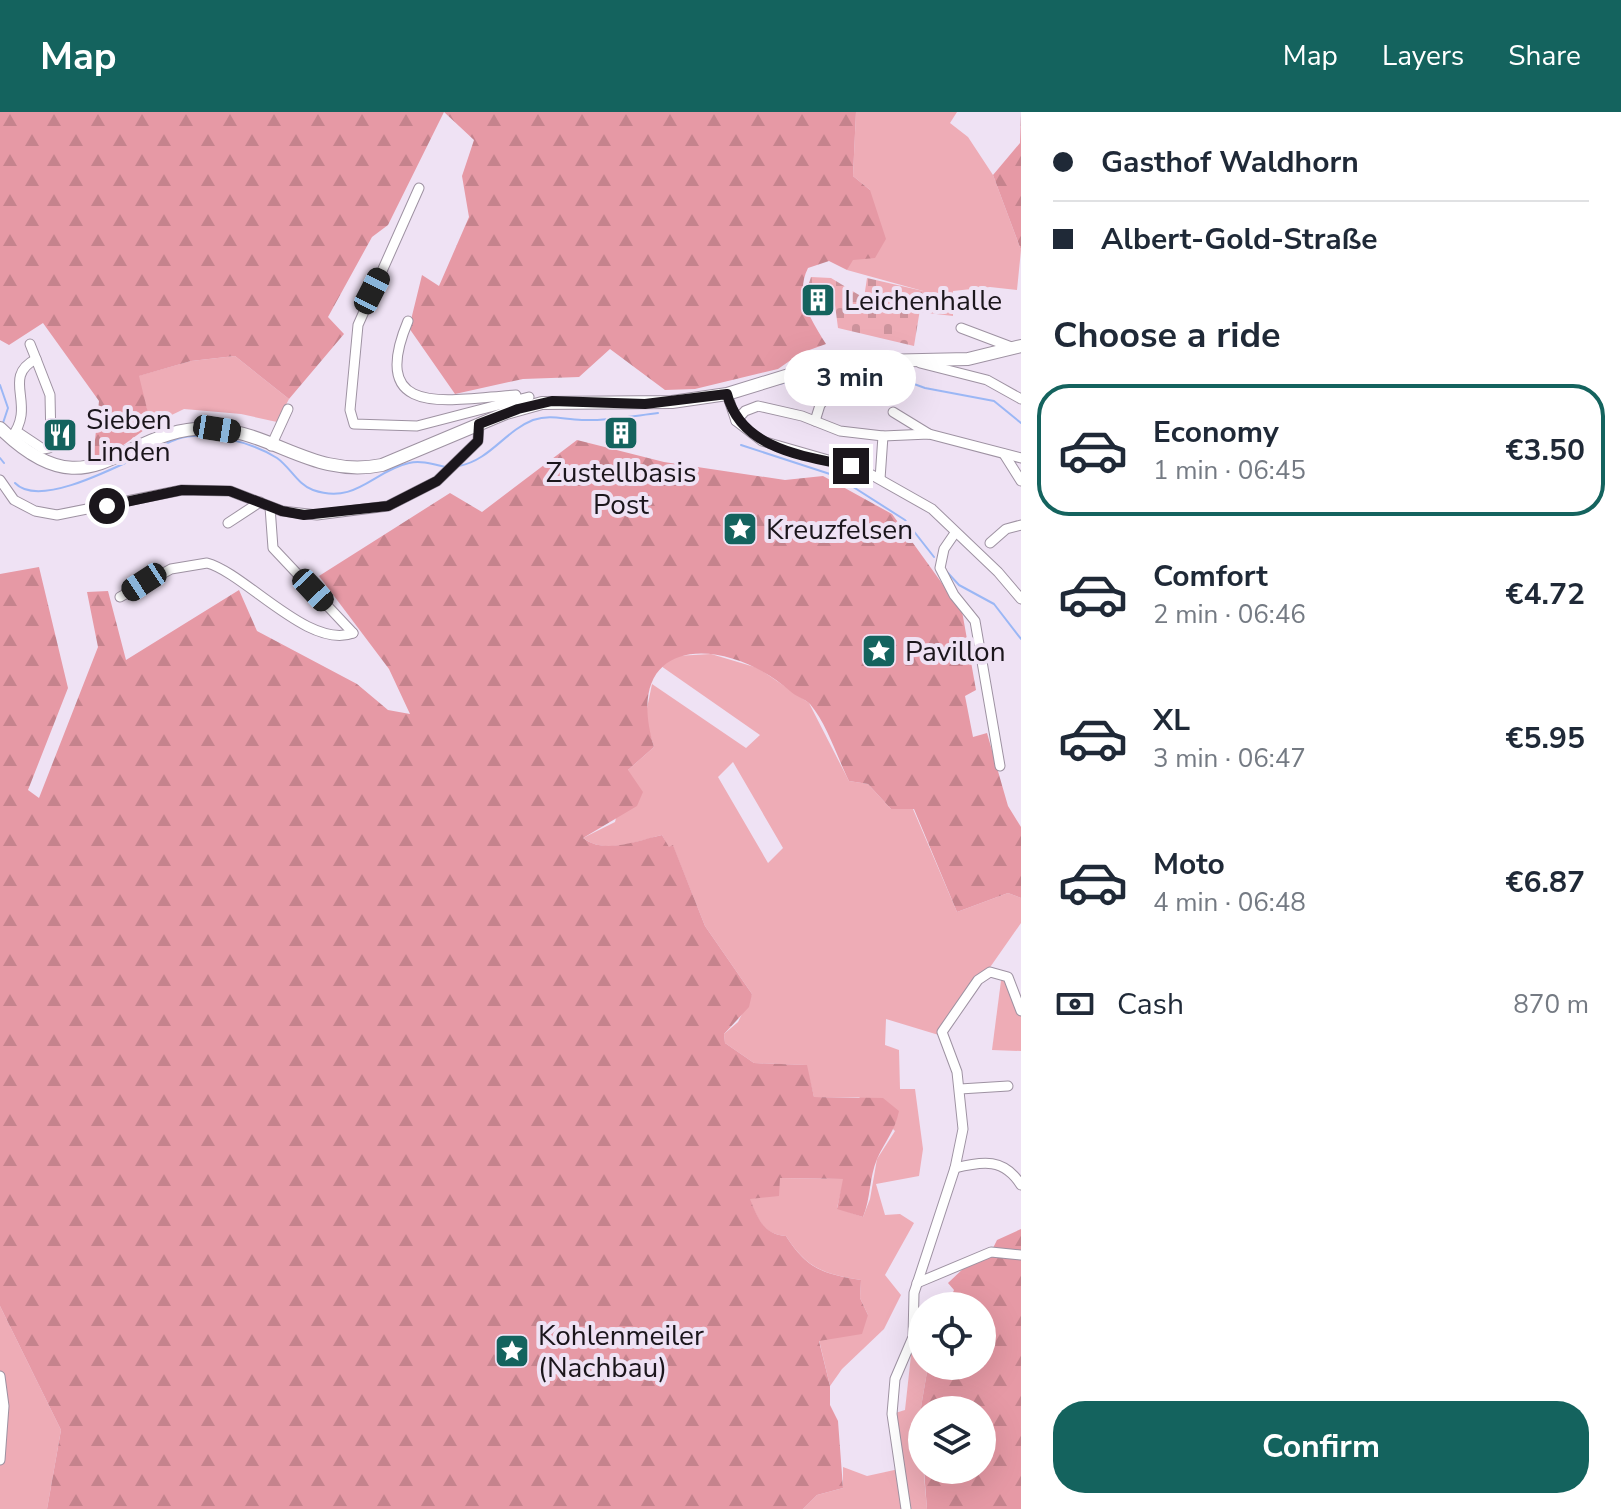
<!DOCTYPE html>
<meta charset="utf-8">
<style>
:root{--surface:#fff;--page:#f6f6f7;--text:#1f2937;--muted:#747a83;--line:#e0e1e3;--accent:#14635e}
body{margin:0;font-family:"Nunito Sans",sans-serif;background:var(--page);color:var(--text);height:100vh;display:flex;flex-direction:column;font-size:30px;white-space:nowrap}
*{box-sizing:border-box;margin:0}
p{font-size:26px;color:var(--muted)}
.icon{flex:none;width:44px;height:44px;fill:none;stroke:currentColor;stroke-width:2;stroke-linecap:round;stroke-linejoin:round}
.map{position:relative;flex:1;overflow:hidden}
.drawer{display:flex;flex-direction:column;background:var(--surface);width:600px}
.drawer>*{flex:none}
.guide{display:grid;align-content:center;height:176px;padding:0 32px;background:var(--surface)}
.controls{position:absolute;left:908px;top:1180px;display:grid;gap:16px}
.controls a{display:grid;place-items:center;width:88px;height:88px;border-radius:50%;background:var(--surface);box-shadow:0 8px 32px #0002;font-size:40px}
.end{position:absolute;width:36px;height:36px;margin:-18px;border:10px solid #1b161c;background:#fff;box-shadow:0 0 0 4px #fff}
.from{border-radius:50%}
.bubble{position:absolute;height:56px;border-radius:28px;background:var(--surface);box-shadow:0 8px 32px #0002;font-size:26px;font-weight:700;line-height:56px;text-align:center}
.car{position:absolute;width:24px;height:48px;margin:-24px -12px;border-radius:10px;box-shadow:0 0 6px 2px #0007;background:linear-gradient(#222 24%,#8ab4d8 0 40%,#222 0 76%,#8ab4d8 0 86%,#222 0)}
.guide b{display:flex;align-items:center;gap:28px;height:76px;font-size:30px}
.guide b+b{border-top:2px solid var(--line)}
.guide i{width:20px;height:20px;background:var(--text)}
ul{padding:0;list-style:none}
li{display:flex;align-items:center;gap:24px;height:132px;margin:0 16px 12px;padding:0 16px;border:4px solid transparent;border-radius:32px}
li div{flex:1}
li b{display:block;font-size:30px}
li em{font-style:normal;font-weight:700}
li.on{border-color:var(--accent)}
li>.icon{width:72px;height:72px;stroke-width:1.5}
h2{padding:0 32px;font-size:36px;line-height:96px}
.pay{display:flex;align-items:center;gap:20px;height:88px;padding:0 32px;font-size:30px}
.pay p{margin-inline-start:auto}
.button{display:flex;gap:16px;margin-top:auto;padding:16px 32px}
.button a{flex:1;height:92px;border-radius:32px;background:var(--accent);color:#fff;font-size:32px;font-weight:700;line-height:92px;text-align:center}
header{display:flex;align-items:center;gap:48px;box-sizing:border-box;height:112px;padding:0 40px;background:var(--accent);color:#fff}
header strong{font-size:38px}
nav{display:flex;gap:44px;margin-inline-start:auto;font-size:28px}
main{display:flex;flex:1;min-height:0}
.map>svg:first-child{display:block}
</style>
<header>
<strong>Map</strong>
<nav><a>Map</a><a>Layers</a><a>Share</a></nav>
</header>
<main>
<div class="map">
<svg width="1021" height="1397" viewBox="0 0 1021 1397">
<defs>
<pattern id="forest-firs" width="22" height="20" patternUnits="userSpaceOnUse" patternTransform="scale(2)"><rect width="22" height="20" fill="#e699a5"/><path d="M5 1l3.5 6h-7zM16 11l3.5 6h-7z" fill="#c5838d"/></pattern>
<pattern id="cemetery-stones" width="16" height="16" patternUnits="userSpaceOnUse" patternTransform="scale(2)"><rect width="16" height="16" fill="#eeacb6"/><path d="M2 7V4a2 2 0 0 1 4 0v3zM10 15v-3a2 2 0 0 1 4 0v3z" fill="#cc939c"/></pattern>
</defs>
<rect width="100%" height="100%" fill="#efe2f4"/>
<!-- green -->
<g fill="#eeacb6" fill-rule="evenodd">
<polygon points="856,0 957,0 950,11 968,25 993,63 1021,138 1017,178 990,175 953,179 953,204 919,200 923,179 847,158 870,78 853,64"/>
<polygon points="235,244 289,287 277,310 241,302 184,297 151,313 138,264 191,249"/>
<path d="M711 542 758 556 809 591 849 669 868 672 891 697H913L957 800 1008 781 1021 786V811L942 924 886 907 885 933 899 938 900 977H915L923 1037 919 1064 876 1072 885 1103 900 1102 914 1111 885 1163 901 1183 884 1217 842 1257 830 1274 819 1228 868 1203 860 1186 861 1168C824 1162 807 1157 786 1124 762 1122 758 1106 749 1086L779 1066 844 1067 837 1096 863 1105 870 1087 877 1047 895 1019 859 985H814L806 953 754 951 725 931 724 922 738 910 752 882 705 814 673 734 669 736 662 723C637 729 605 743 583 726L615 710 628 658 654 635 645 606 652 572 746 636 760 623 661 554 676 544ZM733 650 783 736 768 751 718 665Z"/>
<polygon points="1002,861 1021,899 1021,939 992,938"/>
<polygon points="0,1194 61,1318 47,1397 0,1397"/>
<polygon points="913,1225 922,1226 922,1254 928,1254 919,1307 927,1397 803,1397 817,1383 843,1376 843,1355 867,1364 899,1357 892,1302 905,1298"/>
</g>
<!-- forest -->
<g fill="url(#forest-firs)">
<path d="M0 0H856L853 64 870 78 886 127 875 146 853 148 847 158 829 149 808 156C794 184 812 209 826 232L801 241 778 257 695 277 665 278 610 237 579 265 523 267 455 282 409 216 422 163 439 174 469 105 462 64 474 28 444 0 388 113 372 125 328 205 344 222 289 287 235 244 191 249 139 264 151 313 122 334 93 348 99 289 43 211 9 233 0 228Z"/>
<polygon points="1021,0 1021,138 993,63 1020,31"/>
<path d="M577 328 664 350 785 368 823 364 892 402 962 499 976 578 965 584 973 625 987 621 1008 694 1021 715V786L1008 781 957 800 914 697H891L868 672 849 669C837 645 827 612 810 592 805 587 795 584 790 579 725 522 620 522 654 635L628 658 643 680 637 694 583 726C605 743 638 728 662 723L669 735 673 733 705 814 752 882 749 895 724 922 725 931 754 951 807 953 814 985 883 986 899 999C895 1019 885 1029 877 1047 869 1066 871 1086 863 1105L837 1097 843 1067 780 1066 779 1084 750 1087C758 1106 763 1122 786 1124 807 1157 823 1162 861 1168L860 1186 868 1203 862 1222 819 1229 830 1274V1293L838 1309 843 1376 817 1383 803 1397H47L61 1318 0 1194V462L39 455 68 576 28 678 39 686 98 535 87 480 108 479 126 548 239 478 257 519 357 572 388 598 410 602 389 557 319 464 450 381 482 400Z"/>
<polygon points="1021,1117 1021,1397 927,1397 924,1358 982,1358 982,1298 922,1298 922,1335 919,1307 928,1254 982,1254 982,1194 947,1194 954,1178 948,1171 966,1154 991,1140 997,1128"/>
</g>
<!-- cemetery -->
<polygon fill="url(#cemetery-stones)" points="811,165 831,166 864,186 867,166 923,179 914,234 838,216 835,193 830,189 811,198 807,177"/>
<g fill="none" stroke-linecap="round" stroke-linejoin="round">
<!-- stream -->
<g stroke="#9bb7f5" stroke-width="2">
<polyline points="828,257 842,257"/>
<polyline points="854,259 884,261 925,276 994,289 1021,311"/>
<polyline points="779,272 791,269"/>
<polyline points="0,273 8,296 3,311"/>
<polyline points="741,333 836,364 905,408 934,445"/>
<polyline points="0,346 4,351"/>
<path d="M459 354C490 348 505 319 533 308 552 302 564 308 582 308 607 309 633 304 658 301"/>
<path d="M15 371C43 401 142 340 177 327 205 318 252 330 277 346 290 355 298 373 313 378 356 393 373 359 409 351 420 348 433 352 445 355"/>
<polyline points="947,460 959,473 994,492 1021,527"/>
</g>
<!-- minor casing -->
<g stroke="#9e92a2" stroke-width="11">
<g id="minor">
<polyline points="419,76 358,213 350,298 354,312 417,314 529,285"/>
<path d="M408 209C366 309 452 287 516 283"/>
<polyline points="961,216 1014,236"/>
<polyline points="30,232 36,247"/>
<polyline points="920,251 987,268 1021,287"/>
<polyline points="727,282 736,309 762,329 863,358 932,397 998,460 1021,487"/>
<polyline points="893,300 929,322"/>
<polyline points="736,309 745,299 758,294 802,304 840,319 883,324 929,322 1021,346"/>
<polyline points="815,309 820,293 855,249"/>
<path d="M11 326C38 292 0 266 36 247L50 283 51 330 49 336 43 337 16 319"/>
<polyline points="271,334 288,297"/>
<polyline points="1004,342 1021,369"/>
<polyline points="880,367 883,324"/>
<polyline points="0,368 14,388 35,399 57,403 182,378 230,379 282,399 317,403 388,394 437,369 478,329 479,312"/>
<polyline points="270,395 273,436 353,521"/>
<polyline points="228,411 260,390"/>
<polyline points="955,421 944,437 940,456 954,483 975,509 1000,654"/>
<polyline points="990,431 1006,417 1021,413"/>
<path d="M120 485 171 457 207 451C245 461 309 538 353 521"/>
<polyline points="960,977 1008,974"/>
<path d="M955 1056C983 1049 1004 1046 1021 1073"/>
<polyline points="917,1171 991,1140 1021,1143"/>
<polyline points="0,1264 4,1294 0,1348"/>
<polyline points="906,1397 892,1302 895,1267 913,1225 914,1181 955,1056 963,1017 957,960 942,920 978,868 990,860 1008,865 1021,899"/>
</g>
</g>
<!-- major casing -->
<g stroke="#9e92a2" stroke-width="14">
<path id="major" d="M0 316C94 409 122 309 217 317 278 323 315 366 382 353L506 301 542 291 672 290 727 282 831 250 968 247 1021 234"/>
</g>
<!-- minor -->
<use href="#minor" stroke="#fff" stroke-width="9"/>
<!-- major -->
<use href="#major" stroke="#fff" stroke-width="12"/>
</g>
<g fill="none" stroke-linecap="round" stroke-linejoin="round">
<!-- route -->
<path stroke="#1b161c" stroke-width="10" d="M107 394 182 378 230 379 282 399 304 403 388 394 437 369 478 329 479 312 518 297 552 289 645 292 727 282C741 337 803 344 851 354"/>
</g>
<!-- icons -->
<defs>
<g id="building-square" transform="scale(1.8)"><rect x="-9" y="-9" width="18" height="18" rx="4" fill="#14635e" stroke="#efe2f4"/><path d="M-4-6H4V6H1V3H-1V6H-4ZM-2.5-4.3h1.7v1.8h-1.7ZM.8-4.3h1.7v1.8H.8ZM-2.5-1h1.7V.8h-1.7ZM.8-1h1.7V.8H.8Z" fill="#fff"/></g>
<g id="restaurant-square" transform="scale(1.8)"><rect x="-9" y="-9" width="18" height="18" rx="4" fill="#14635e" stroke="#efe2f4"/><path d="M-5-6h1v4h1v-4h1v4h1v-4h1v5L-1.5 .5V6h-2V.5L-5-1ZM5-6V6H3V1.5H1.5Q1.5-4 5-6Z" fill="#fff"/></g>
<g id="sight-square" transform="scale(1.8)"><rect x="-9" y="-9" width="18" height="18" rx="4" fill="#14635e" stroke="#efe2f4"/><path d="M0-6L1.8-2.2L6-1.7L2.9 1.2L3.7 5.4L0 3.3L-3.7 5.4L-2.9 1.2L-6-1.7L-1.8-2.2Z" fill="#fff"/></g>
</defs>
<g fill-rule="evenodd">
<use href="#building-square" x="818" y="188"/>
<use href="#building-square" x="621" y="321"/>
<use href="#restaurant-square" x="60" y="323"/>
<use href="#sight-square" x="740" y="417"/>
<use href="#sight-square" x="879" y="539"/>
<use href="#sight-square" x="512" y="1239"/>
</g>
<g text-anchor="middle" stroke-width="8" stroke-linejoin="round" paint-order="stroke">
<!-- poi labels -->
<g font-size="28" fill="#1b161c" stroke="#efe2f4" text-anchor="start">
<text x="844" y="198">Leichenhalle</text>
<text x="86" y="317">Sieben<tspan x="86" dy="32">Linden</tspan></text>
<text x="621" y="370" text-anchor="middle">Zustellbasis<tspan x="621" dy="32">Post</tspan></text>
<text x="766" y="427">Kreuzfelsen</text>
<text x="905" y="549">Pavillon</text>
<text x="538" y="1233">Kohlenmeiler<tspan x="538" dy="32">(Nachbau)</tspan></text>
</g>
</g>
</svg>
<div class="controls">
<a><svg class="icon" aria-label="locate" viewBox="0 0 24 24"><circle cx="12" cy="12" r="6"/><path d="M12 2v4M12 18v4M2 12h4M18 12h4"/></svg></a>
<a><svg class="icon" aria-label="layers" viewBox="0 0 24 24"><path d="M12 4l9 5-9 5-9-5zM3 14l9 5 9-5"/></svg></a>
</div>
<i class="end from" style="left:107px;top:394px"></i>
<i class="end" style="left:851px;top:354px"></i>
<div class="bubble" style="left:784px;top:238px;width:132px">3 min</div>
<i class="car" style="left:372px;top:179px;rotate:27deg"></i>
<i class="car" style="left:217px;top:317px;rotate:99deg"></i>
<i class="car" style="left:144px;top:470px;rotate:237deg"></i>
<i class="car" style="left:313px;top:478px;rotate:137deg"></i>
</div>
<section class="drawer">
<div class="guide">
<b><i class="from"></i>Gasthof Waldhorn</b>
<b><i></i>Albert-Gold-Straße</b>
</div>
<h2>Choose a ride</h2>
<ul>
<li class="on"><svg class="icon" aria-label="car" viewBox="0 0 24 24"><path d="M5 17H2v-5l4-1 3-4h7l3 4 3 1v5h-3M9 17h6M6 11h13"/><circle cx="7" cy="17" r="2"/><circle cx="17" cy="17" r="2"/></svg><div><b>Economy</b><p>1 min · 06:45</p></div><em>€3.50</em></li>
<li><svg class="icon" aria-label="car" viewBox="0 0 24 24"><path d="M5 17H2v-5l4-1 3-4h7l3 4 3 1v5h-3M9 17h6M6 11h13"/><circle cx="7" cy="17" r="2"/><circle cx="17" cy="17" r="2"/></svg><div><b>Comfort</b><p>2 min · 06:46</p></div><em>€4.72</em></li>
<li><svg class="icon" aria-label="car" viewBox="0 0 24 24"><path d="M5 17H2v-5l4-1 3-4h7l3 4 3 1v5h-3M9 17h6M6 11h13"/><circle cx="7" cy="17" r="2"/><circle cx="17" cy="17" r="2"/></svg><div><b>XL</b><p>3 min · 06:47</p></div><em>€5.95</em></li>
<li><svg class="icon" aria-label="car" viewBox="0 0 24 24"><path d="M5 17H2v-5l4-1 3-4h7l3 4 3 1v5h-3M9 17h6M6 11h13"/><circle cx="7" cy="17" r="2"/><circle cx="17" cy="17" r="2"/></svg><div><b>Moto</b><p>4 min · 06:48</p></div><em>€6.87</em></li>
</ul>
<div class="pay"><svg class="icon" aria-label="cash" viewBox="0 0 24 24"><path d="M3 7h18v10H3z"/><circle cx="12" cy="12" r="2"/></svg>Cash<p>870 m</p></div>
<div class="button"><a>Confirm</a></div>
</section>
</main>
